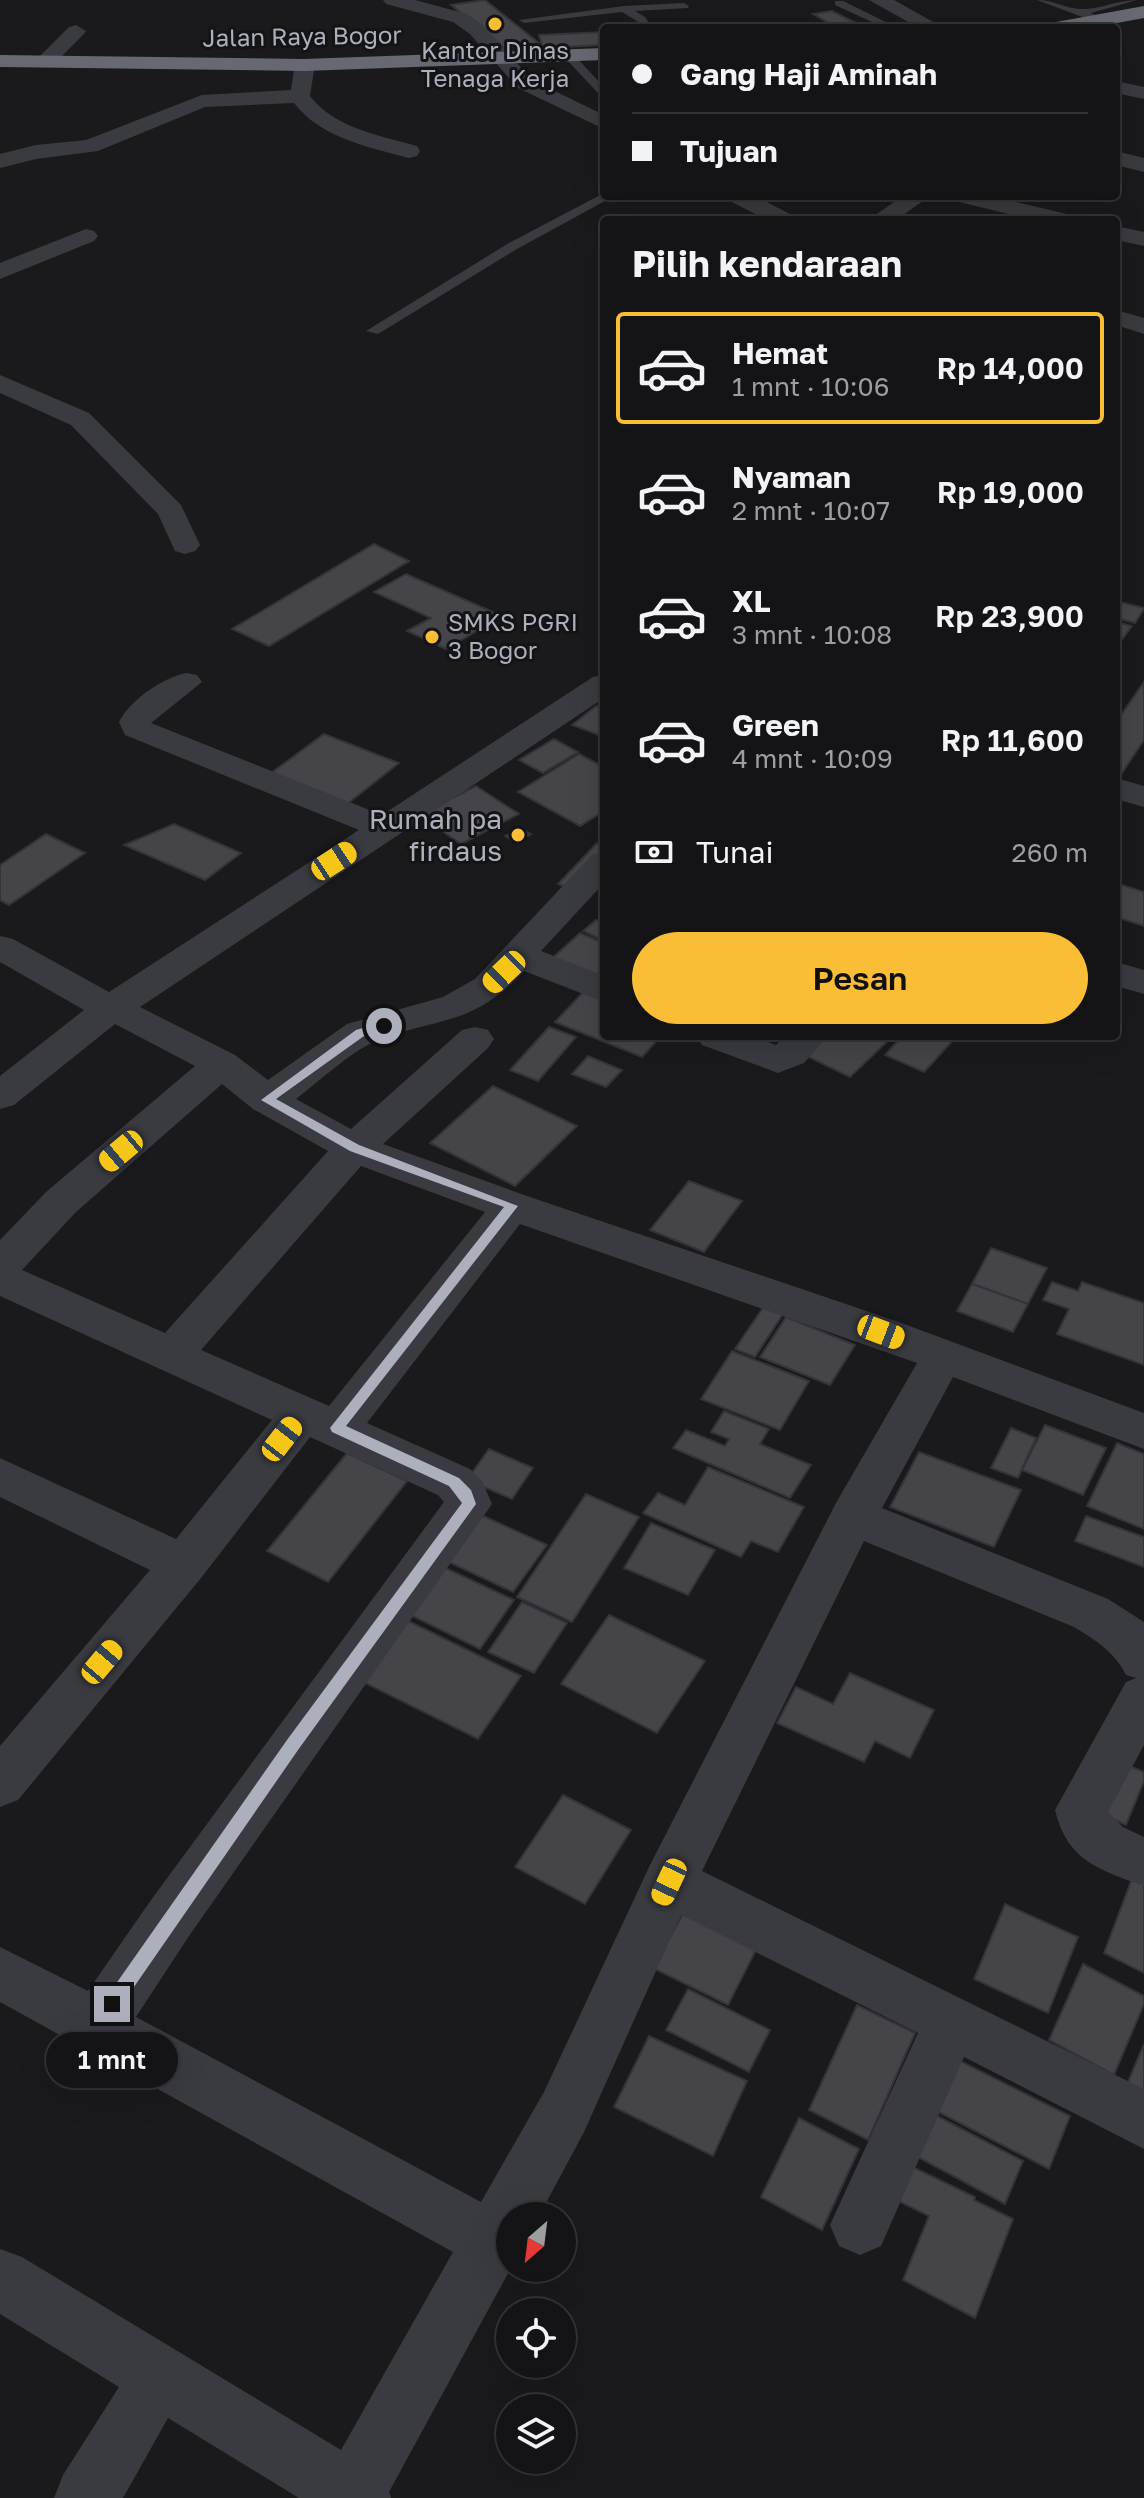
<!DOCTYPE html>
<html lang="id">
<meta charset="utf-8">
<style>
:root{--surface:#141315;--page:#1d1c1e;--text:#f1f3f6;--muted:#9d9ea0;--line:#333234;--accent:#f9be35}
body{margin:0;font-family:"Golos Text",sans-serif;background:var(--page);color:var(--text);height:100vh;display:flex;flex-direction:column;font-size:30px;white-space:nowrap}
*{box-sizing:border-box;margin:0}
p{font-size:26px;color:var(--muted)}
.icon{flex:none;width:44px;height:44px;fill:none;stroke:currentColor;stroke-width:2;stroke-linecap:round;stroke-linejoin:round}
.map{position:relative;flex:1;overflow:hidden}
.panel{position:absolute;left:600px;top:216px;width:520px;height:824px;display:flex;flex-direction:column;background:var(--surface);border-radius:8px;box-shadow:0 8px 32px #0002,0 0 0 2px var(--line)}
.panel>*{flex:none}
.banner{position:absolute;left:600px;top:24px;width:520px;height:176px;border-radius:8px;box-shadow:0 8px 32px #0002,0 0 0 2px var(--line);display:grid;align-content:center;height:176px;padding:0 32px;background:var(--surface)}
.needle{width:52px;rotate:208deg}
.controls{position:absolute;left:496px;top:2202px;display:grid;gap:16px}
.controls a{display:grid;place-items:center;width:80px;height:80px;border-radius:50%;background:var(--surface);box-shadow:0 8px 32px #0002,0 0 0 2px var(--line);font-size:40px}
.end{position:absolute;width:36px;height:36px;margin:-18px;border:10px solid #acb0bc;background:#111;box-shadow:0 0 0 4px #111}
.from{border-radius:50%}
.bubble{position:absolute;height:56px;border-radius:28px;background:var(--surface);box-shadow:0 8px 32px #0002,0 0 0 2px var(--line);font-size:26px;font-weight:600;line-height:56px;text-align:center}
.car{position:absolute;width:24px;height:48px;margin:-24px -12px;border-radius:10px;box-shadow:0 0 6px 2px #0007;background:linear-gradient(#f5c518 24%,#345 0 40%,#f5c518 0 76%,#345 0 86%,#f5c518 0)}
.banner b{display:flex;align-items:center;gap:28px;height:76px;font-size:30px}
.banner b+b{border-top:2px solid var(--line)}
.banner i{width:20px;height:20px;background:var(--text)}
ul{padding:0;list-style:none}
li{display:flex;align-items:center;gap:24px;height:112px;margin:0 16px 12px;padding:0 16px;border:4px solid transparent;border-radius:8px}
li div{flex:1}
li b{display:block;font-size:30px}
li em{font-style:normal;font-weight:600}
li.on{border-color:var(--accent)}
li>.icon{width:72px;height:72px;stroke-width:1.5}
h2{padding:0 32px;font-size:36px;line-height:96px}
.pay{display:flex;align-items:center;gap:20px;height:88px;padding:0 32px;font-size:30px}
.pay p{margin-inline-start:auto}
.primary-button{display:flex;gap:16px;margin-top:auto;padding:16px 32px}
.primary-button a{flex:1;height:92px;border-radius:48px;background:var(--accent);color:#111;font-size:32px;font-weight:600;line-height:92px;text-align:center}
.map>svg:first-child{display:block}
</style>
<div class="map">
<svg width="1144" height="2498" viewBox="0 0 1144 2498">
<rect width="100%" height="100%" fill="#1a191c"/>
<!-- building -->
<g fill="#444449" stroke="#343338" stroke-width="2">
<polygon points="485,0 539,43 504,48 451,5"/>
<polygon points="832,11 866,28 838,28 813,14"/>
<polygon points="604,32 604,45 543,48 539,35"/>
<polygon points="374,544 409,561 269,646 232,629"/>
<polygon points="406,574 502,616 446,649 407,631 431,618 374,592"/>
<polygon points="1116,601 1144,608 1144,609 1135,623 1116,618"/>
<polygon points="1116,622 1132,626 1117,646 1116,646"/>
<polygon points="1144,682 1144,740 1118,779 1116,722"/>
<polygon points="596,706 604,708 601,722 604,737 572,725"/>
<polygon points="324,734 399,763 347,804 271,773"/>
<polygon points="554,739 578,752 543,773 519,760"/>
<polygon points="579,754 604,767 604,811 580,826 518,792"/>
<polygon points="476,786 519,814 461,844 419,815"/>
<polygon points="174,824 241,853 205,880 124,845"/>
<polygon points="520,828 531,834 516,843 505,836"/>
<polygon points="46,834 85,853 9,905 0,900 0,865"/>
<polygon points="597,843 604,846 604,858 574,889 558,884"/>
<polygon points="1116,883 1144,892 1144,926 1116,917"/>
<polygon points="596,920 604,923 604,941 583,931"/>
<polygon points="580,933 604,943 604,976 547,963"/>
<polygon points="588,987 604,993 604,1036 661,1036 642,1057 555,1022"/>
<polygon points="549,1027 576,1037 538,1081 510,1070"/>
<polygon points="812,1036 893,1036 850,1077 796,1051"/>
<polygon points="902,1036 957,1036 924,1072 885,1055"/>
<polygon points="588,1056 622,1070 606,1087 572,1074"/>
<polygon points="493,1086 577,1126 515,1186 430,1143"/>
<polygon points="689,1181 742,1201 704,1252 650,1230"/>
<polygon points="991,1248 1047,1268 1028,1304 972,1284"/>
<polygon points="1052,1282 1078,1291 1082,1282 1144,1303 1144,1365 1057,1334 1069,1309 1043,1300"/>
<polygon points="972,1284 1028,1304 1013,1332 957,1311"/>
<polygon points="766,1303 785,1311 755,1357 735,1349"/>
<polygon points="786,1317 855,1345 830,1385 760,1357"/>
<polygon points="732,1351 809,1381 780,1430 701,1399"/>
<polygon points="724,1411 769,1429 760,1444 811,1465 790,1498 673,1448 686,1430 725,1446 729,1439 711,1432"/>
<polygon points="1045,1425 1106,1448 1083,1495 1022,1470"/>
<polygon points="1011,1428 1036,1438 1018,1478 991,1468"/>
<polygon points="1117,1443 1144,1454 1144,1529 1087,1506"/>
<polygon points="489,1449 533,1468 512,1499 467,1480"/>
<polygon points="919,1452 1021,1490 994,1547 890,1507"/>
<polygon points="347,1453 407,1481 328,1582 267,1551"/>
<polygon points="708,1467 804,1507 778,1552 751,1541 741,1557 643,1513 658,1493 685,1505"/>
<polygon points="586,1494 639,1517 572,1622 517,1597"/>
<polygon points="470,1510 547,1545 513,1592 436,1556"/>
<polygon points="1086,1516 1144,1537 1144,1567 1075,1541"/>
<polygon points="651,1523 715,1550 688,1595 624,1568"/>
<polygon points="439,1565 514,1600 480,1649 404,1612"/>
<polygon points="522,1602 567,1623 534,1673 488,1652"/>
<polygon points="396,1615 521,1676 478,1739 351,1676"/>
<polygon points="609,1615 705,1661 657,1733 561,1684"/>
<polygon points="850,1673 934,1710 910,1758 875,1741 864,1762 777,1723 796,1687 833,1704"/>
<polygon points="1125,1764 1144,1772 1144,1781 1126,1825 1104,1815"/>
<polygon points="563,1795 631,1830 585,1904 515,1867"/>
<polygon points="1133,1876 1144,1880 1144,1973 1104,1953"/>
<polygon points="1005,1904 1078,1937 1048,2013 974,1979"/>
<polygon points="685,1910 758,1946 728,2005 653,1968"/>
<polygon points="1083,1964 1144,1996 1144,2004 1114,2075 1049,2040"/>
<polygon points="688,1989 770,2030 749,2072 666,2030"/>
<polygon points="857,2005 915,2033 868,2140 809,2110"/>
<polygon points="649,2036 747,2081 713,2156 614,2107"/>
<polygon points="1144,2044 1144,2107 1122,2096"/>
<polygon points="942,2052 1070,2116 1049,2169 919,2102"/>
<polygon points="924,2109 1023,2161 1005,2204 905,2150"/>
<polygon points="799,2118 859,2149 822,2230 761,2197"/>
<polygon points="894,2158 975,2197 974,2200 1013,2219 975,2318 903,2280 929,2216 880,2192"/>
</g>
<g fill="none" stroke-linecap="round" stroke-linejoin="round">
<!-- lane -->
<g fill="#3a3b41" fill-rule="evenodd">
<path d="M1037 0C1053 0 1065 8 1080 9 1098 10 1118 0 1137 0L1091 13 1106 21 1101 24Z"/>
<polygon points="835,1 843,1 898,28 885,28 835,5"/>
<polygon points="684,3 689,6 688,8 635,11 645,17 652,28 642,28 637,21 622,12 524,23 519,20 624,6"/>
<polygon points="834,23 838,28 819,28 820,26"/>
<polygon points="564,53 572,53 604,87 604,95 599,94 564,57"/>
<polygon points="604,193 604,196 614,196 517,249 378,334 366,331 509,243"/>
</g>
<!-- street -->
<g fill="#3a3b41" fill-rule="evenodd">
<polygon points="383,0 415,0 467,14 484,26 532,80 604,115 604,129 518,88 470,34 453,22 386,4"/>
<polygon points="869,0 894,0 944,28 919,28"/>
<polygon points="76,25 86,31 83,35 52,66 38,66 35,62 38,58 69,27"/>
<path d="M304 64 314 70 310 96C336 129 379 135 417 146L420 151 417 156 409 158C368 147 321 138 294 103L205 107 98 151 36 159 0 168V154L36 145 86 140 202 95 291 90 294 70Z"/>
<polygon points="1116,81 1144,87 1144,99 1116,93"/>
<polygon points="1116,151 1144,158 1144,172 1116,165"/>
<polygon points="727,196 755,196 792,215 796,220 767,220 730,201"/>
<polygon points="903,196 930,196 896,220 868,220"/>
<polygon points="952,196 991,196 1071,215 1075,220 1034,220 955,201"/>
<polygon points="1116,226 1144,232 1144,246 1116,240"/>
<polygon points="86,229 94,231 98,236 94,241 0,279 0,263"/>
<polygon points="1116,310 1144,318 1144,334 1116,325"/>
<polygon points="0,375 89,413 181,505 200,545 195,551 185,554 175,551 158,514 71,425 0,393"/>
<path d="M186 673 197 675 202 682 151 723 382 815 593 677 604 675V698L140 1007 235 1055 268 1080 347 1024 443 997 475 979 592 855 604 852V883L541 951 604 976V1002L524 971C472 1027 440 1016 376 1041 353 1050 317 1083 296 1099L351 1129 462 1030 475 1027 488 1030 494 1039 488 1048 383 1144 527 1196 896 1321 1144 1413V1449L953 1377 882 1508 1108 1599 1144 1622V1745L1108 1812 1123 1827 1144 1837V1886C1100 1870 1067 1861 1055 1810L1126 1682 1136 1678 1126 1675C1115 1652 1095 1640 1074 1627L864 1541 702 1871 1144 2089V2149L964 2057 881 2246 860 2255 839 2246 830 2225 918 2033 681 1915 584 2132 539 2216H510L511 2268 389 2492 391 2498H299L168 2418 123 2498H54L63 2475 119 2387 0 2314V2249L22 2257 341 2450 453 2252 0 2002V1947L88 1991 151 1900 444 1502 438 1495 310 1437 201 1578 18 1800 0 1807V1746L150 1570 0 1497V1458L176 1539 272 1420 0 1296V1240L46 1192 195 1066 115 1024 14 1105 0 1109V1076L84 1010 0 962V936L13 939 109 992 359 830 125 735 119 722C130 700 162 678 186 673ZM222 1084 253 1109 328 1151 165 1333 22 1270 76 1212ZM361 1166 485 1212 329 1406 201 1350ZM520 1224 917 1363 836 1503 650 1865 544 2092 481 2202 136 2017 189 1936 492 1504 482 1481 470 1469 367 1423Z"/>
<polygon points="1116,778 1144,786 1144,807 1116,799"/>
<polygon points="1116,962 1144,970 1144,994 1116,986"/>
<polygon points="696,1036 752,1036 776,1045 786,1036 828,1036 804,1063 778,1073 702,1045"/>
</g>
<!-- highway -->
<g fill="#666972" fill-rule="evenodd">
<polygon points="1144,6 1144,18 1090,28 1046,28 1056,22"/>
<polygon points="604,48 604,60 304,71 0,67 0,55 304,59"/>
</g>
</g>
<!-- route -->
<polygon fill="#acb0bc" points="384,1022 390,1026 388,1028 364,1036 276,1099 359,1145 518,1206 346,1426 459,1478 471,1490 476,1504 298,1750 118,2010 112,2012 106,2010 104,2004 106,1998 287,1740 462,1503 449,1486 332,1432 330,1428 504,1207 350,1151 261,1100 356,1030"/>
<!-- markers -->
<g fill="#f9be35" stroke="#141417" stroke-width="3">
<circle cx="495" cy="24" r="8"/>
<circle cx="432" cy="637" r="8"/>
<circle cx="518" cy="835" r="8"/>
</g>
<g text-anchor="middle" stroke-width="6" stroke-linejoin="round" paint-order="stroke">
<!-- far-street labels -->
<g font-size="24" fill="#acb0bc" stroke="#141417">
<text transform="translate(302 37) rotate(-1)" y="8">Jalan Raya Bogor</text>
</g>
<!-- far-poi labels -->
<g font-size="24" fill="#acb0bc" stroke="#141417">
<text x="495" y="59">Kantor Dinas<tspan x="495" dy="28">Tenaga Kerja</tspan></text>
<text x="448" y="631" text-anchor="start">SMKS PGRI<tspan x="448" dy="28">3 Bogor</tspan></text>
</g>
<!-- poi labels -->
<g font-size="28" fill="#acb0bc" stroke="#141417" text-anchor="end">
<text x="502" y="829">Rumah pa<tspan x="502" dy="32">firdaus</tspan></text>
</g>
</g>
</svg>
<div class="controls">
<a><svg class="needle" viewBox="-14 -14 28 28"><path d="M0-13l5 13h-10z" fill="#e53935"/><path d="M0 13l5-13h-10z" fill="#9d9ea0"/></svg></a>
<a><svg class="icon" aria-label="locate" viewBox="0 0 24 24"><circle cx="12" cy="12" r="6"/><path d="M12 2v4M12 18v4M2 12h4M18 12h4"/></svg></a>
<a><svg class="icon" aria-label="layers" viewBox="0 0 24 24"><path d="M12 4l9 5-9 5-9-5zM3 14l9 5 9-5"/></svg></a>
</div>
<i class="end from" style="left:384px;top:1026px"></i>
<i class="end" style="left:112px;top:2004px"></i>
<div class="bubble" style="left:46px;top:2032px;width:132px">1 mnt</div>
<i class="car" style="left:334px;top:861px;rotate:57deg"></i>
<i class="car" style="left:504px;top:972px;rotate:226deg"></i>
<i class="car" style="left:121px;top:1151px;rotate:230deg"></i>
<i class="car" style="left:881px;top:1332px;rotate:111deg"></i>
<i class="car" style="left:282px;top:1439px;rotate:38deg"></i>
<i class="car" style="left:102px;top:1662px;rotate:40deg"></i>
<i class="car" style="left:669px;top:1882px;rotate:205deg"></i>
<div class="banner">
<b><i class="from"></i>Gang Haji Aminah</b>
<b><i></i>Tujuan</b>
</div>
<section class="panel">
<h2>Pilih kendaraan</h2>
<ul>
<li class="on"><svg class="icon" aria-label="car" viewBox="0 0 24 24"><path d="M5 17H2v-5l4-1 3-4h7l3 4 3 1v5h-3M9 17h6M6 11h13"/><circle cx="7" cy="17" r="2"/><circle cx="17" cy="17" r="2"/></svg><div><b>Hemat</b><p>1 mnt · 10:06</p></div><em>Rp 14,000</em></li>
<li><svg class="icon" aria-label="car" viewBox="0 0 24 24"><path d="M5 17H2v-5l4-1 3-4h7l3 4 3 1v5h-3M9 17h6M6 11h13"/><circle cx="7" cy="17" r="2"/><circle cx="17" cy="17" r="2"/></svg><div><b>Nyaman</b><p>2 mnt · 10:07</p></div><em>Rp 19,000</em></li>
<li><svg class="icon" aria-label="car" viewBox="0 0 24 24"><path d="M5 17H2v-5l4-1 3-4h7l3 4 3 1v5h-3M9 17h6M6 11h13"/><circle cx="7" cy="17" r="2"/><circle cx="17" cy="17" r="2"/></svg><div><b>XL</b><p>3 mnt · 10:08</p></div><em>Rp 23,900</em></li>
<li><svg class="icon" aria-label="car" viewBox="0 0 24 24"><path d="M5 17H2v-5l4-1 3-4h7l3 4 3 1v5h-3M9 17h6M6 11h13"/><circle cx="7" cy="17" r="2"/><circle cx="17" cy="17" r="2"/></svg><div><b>Green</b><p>4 mnt · 10:09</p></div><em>Rp 11,600</em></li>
</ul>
<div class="pay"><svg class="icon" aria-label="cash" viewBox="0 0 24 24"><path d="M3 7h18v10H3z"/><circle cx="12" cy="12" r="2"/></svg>Tunai<p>260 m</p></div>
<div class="primary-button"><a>Pesan</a></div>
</section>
</div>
